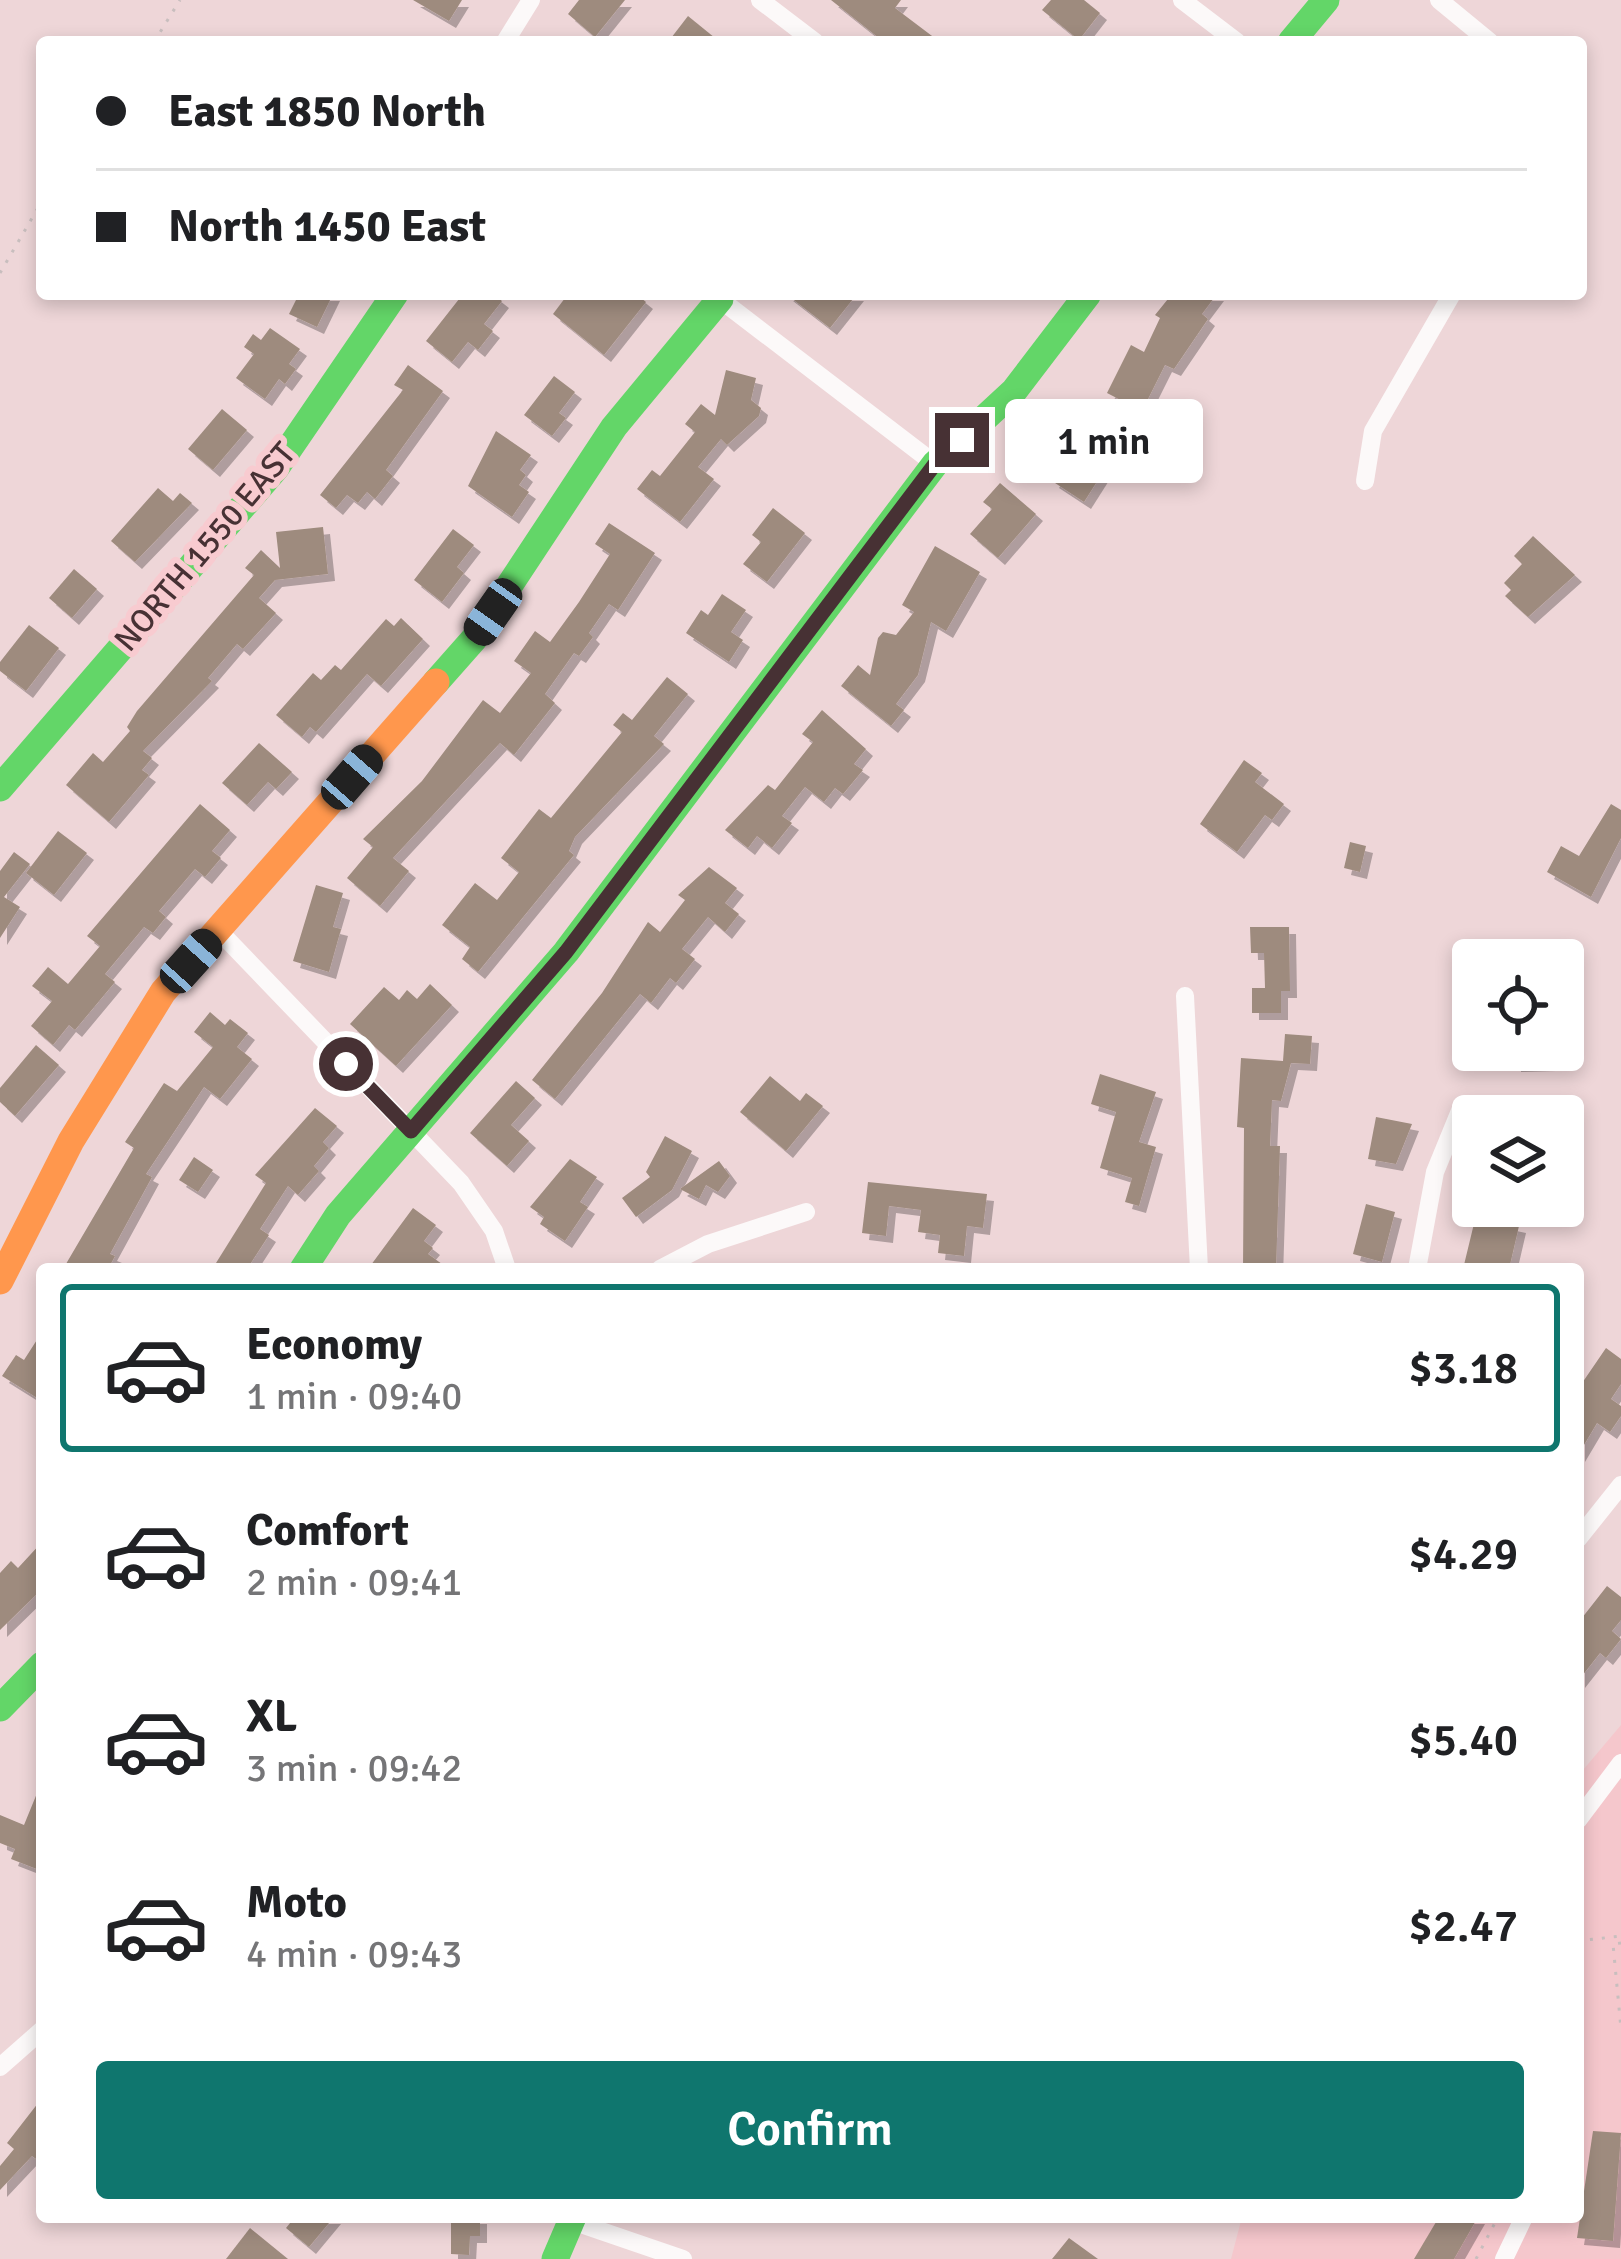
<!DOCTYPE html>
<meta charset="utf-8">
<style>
:root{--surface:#fff;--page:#f6f6f6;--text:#202124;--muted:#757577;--line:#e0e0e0;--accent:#0f766e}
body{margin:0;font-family:Signika,sans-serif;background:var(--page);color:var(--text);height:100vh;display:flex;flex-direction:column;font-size:45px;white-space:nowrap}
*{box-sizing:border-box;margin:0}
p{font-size:39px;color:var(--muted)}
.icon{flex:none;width:66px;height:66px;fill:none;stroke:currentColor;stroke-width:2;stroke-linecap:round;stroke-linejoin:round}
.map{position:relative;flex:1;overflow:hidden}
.details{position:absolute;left:36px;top:1263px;width:1548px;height:960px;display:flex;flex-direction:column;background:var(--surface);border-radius:12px;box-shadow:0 6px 18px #0003}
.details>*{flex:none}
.banner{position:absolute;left:36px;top:36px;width:1551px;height:264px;border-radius:12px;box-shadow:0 6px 18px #0003;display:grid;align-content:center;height:264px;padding:0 60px;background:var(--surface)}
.buttons{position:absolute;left:1452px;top:939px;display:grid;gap:24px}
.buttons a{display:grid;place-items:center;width:132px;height:132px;border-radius:12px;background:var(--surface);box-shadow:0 6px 18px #0003;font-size:60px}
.end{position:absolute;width:54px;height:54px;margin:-27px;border:15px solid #473134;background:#fff;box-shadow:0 0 0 6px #fff}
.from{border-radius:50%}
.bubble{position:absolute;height:84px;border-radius:12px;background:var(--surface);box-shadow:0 6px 18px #0003;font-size:39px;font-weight:600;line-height:84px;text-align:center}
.car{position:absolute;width:36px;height:72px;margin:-36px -18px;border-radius:15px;box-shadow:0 0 9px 3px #0007;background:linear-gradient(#222 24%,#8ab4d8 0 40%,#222 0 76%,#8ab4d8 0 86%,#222 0)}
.banner b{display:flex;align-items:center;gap:42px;height:114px;font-size:45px}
.banner b+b{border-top:3px solid var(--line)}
.banner i{width:30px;height:30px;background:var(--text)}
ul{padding:21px 0 0;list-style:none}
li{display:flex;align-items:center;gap:36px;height:168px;margin:0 24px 18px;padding:0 36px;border:6px solid transparent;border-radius:12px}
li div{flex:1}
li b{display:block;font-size:45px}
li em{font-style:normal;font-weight:600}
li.active{border-color:var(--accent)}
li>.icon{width:108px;height:108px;stroke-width:1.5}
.cta{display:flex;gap:24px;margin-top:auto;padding:24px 60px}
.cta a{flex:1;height:138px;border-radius:12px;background:var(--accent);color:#fff;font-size:48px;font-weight:600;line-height:138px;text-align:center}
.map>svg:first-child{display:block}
</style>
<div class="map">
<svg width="1621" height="2259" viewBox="0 0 1621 2259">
<defs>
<filter id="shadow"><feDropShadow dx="7" dy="7" stdDeviation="0" flood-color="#0004"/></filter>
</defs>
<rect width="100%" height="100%" fill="#eed6d8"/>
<!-- built -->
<polygon fill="#f5c7cc" points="1621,1725 1621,2259 1231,2259 1242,2217 1578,2217 1578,1776"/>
<!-- building -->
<g fill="#9e8b7e" filter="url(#shadow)">
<polygon points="413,0 462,0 449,21"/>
<polygon points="579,0 625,0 595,37 568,14"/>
<polygon points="831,0 901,0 895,8 940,42 884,42"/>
<polygon points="1051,0 1084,0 1100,13 1079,40 1042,10"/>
<polygon points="688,16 720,42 668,42"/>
<polygon points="299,294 333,294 317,327 289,314"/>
<polygon points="463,294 493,294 502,301 484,324 493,331 478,350 468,342 452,362 426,341"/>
<polygon points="568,294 636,294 646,302 604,355 553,314"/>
<polygon points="786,294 857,294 830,328"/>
<polygon points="1172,294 1217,294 1202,314 1208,319 1174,369 1165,365 1142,411 1107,393 1131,345 1144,352 1160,318 1155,315"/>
<polygon points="270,328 300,349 289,364 296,369 285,384 279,379 265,399 236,378 254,354 244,347 253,334 261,340"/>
<polygon points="408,365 443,391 386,470 393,476 375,499 367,492 358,503 347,495 336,508 320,495 403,390 394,385"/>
<polygon points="726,370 756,378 751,400 761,408 759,416 727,445 721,439 698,467 714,479 680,522 637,489 652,470 660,476 695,432 685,424 701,404 715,415"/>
<polygon points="554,376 575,392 559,413 566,418 552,436 524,415"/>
<polygon points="222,409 247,430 213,470 188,449"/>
<polygon points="1092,418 1124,439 1084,502 1052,481"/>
<polygon points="496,431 531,455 520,470 526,475 519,485 529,492 512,517 468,486"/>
<polygon points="1000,483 1036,514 998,558 970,534 992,509 983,502"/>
<polygon points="158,488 173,501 180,493 192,503 135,562 111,541"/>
<polygon points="773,508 805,533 767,582 743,564 761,542 752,535"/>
<polygon points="609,523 655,553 618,610 609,604 589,633 593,637 579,656 574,653 545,694 555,703 514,755 500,743 393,858 409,871 380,906 347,878 373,847 363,839 422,781 483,700 500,713 531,673 514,661 535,631 550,642 579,602 610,554 595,544"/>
<polygon points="323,527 328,574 275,580 259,598 276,613 243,649 237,644 208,678 212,681 143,751 152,758 142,770 149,775 109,822 66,785 93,753 103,762 130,731 127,727 137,711 254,575 245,568 261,550 280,568 276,532"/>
<polygon points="453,529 474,545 457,567 464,573 442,602 414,580"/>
<polygon points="1533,536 1575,575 1528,617 1505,596 1511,590 1504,583 1522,564 1514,556"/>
<polygon points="935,546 980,572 946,631 931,622 918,675 896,704 904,710 891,726 841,686 858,665 870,675 878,638 883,632 896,635 914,612 902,605"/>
<polygon points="74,569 97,589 72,618 49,598"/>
<polygon points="722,594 746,610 731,632 743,640 729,662 686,633 701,610 708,615"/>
<polygon points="401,618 423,639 381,686 367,674 316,732 310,727 302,737 276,715 313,673 321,680 335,665 341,670 386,619 394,626"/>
<polygon points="29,625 59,648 26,691 0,671 0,662"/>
<polygon points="667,677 688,694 654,736 664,744 575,837 569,851 574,855 478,972 462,959 470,947 442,925 475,883 497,900 519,872 501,858 539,809 551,818 622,732 613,725 623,713 632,720"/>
<polygon points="822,710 866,749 854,764 863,770 843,794 835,788 824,802 805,787 782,816 792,823 772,848 757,836 748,848 725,830 768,785 775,790 813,742 802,734"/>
<polygon points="259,743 292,772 276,789 268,782 247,805 222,783"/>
<polygon points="1244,760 1262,773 1255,782 1284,804 1272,820 1265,815 1237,852 1200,824"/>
<polygon points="200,804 230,830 212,851 221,858 205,877 195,869 159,911 166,917 153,933 144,927 105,974 115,982 75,1030 69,1025 53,1045 31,1026 52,1001 32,986 48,967 68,984 100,946 87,936"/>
<polygon points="1611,804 1621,810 1621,838 1591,897 1547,872 1561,846 1579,856"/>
<polygon points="58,831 87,853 54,895 26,873"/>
<polygon points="1350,842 1366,846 1360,872 1344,868"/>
<polygon points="14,852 30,864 4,897 20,907 0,938 0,871"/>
<polygon points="709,867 737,888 725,903 739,914 725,932 708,917 682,949 695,959 676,983 670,978 651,1003 640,994 555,1099 532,1080 602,993 648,922 660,932 685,900 678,895"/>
<polygon points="316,885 343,893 333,927 341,929 329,972 293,961"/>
<polygon points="1250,927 1289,927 1290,991 1281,991 1281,1013 1252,1013 1252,988 1265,988 1264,953 1251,953"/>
<polygon points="430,984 452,1005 396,1066 350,1024 384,987 399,1000 407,990 417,999"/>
<polygon points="210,1012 225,1025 230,1019 248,1033 237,1047 252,1059 220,1099 204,1087 146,1174 152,1177 110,1254 115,1256 108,1269 63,1269 134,1148 125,1142 164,1083 177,1091 213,1047 194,1032"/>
<polygon points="1285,1034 1312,1036 1310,1064 1291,1063 1281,1101 1272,1100 1270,1146 1280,1146 1276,1269 1243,1269 1244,1128 1237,1127 1241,1058 1283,1061"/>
<polygon points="36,1045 59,1065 15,1116 0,1102 0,1088"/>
<polygon points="1513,1050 1548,1050 1549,1064 1514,1065"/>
<polygon points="1100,1074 1156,1092 1139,1142 1156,1147 1139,1206 1125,1202 1132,1178 1100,1168 1116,1112 1091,1104"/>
<polygon points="770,1076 800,1101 806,1093 823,1106 786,1151 740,1112"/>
<polygon points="516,1081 535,1098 511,1125 529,1141 507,1166 470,1133"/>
<polygon points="315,1108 337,1126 323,1142 329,1148 314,1166 319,1171 298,1195 288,1186 260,1229 269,1235 247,1269 225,1269 216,1263 266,1183 255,1175"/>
<polygon points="1376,1117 1412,1124 1396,1164 1368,1159"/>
<polygon points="665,1136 692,1151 672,1190 636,1217 622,1198 650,1177 646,1172"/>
<polygon points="194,1157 213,1170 198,1192 179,1180"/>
<polygon points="570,1159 597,1177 580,1202 588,1207 565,1241 540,1224 544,1217 530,1207"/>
<polygon points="719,1161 730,1176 718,1192 706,1185 699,1199 680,1189"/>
<polygon points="868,1182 987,1194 983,1228 967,1226 964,1256 938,1253 940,1235 918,1232 921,1210 889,1206 886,1236 862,1233"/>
<polygon points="1366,1204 1395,1212 1382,1262 1353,1254"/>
<polygon points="1478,1207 1502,1212 1500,1222 1519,1226 1509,1269 1463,1269"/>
<polygon points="413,1208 436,1225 424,1241 433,1248 428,1254 449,1269 368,1269"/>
<polygon points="42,1332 42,1401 2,1376 16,1355 24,1360"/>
<polygon points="1606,1348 1621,1359 1621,1384 1611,1399 1621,1406 1621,1416 1610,1432 1597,1423 1578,1455 1578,1389"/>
<polygon points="42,1542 42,1589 0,1630 0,1573 11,1561 18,1568"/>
<polygon points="1607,1586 1621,1597 1621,1620 1612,1631 1621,1639 1606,1658 1600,1653 1578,1681 1578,1623"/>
<polygon points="42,1781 42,1871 11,1859 15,1849 0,1843 0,1815 24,1825"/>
<polygon points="42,2098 42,2163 32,2156 0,2190 0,2166 14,2149 7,2143"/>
<polygon points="1593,2131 1621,2133 1613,2241 1577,2238"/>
<polygon points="295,2217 334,2217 309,2247 286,2228"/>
<polygon points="451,2217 480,2217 480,2236 470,2236 469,2255 451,2254"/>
<polygon points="1439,2217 1478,2217 1454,2259 1414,2259"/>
<polygon points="250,2228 288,2259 226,2259"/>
<polygon points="1069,2238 1098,2259 1052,2259"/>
</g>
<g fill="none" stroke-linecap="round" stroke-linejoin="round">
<!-- path -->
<g stroke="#c8bebe" stroke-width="3" stroke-dasharray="3 9" stroke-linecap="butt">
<polyline points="154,42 180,0"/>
<polyline points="0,273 42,201"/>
<polyline points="1578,1909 1578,1924"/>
<polyline points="1578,1941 1621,1936"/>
<polyline points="1621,1943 1613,1944 1621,2029"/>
<polyline points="1476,2259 1498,2217"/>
</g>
<!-- street -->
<g stroke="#fcf9f9" stroke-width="18">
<polyline points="760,0 815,42"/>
<polyline points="1182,0 1237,42"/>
<polyline points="1439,0 1490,42"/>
<polyline points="505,42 531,0"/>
<polyline points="713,294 935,464"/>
<polyline points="1365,481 1373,431 1452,294"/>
<polyline points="218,930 461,1183 494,1231 507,1269"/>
<polyline points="1185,996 1199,1269"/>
<polyline points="660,1269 708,1244 806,1212"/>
<polyline points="1417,1269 1435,1172 1462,1106"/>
<polyline points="1578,1539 1621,1485"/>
<polyline points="1578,1820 1621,1763"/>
<polyline points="0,2067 42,2030"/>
<polyline points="572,2221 683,2259"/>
<polyline points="1504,2259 1524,2217"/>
</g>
<!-- fast -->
<g stroke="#63d668" stroke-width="27">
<polyline points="1291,42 1326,0"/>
<polyline points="436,682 474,639 614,427 720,299"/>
<polyline points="0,788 276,468 395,294"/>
<polyline points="303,1269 338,1215 566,952 935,464 1014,391 1088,294"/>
<polyline points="0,1708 42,1665"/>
<polyline points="555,2259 573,2217"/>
</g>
<!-- slow -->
<polyline stroke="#ff974d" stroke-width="27" points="0,1281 71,1141 163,992 436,682"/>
</g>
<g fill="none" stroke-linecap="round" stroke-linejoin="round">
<!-- route -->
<polyline stroke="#473134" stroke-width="15" points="346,1064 411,1131 566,952 935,464 962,440"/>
</g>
<g text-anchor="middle" stroke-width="12" stroke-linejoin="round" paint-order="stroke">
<!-- street labels -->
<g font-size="33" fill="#473134" stroke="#f8cbd0">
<text transform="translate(204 546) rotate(-50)" y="12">NORTH 1550 EAST</text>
</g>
</g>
</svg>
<div class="buttons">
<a><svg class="icon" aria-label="locate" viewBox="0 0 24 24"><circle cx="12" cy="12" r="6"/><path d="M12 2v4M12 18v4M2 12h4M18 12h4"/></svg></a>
<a><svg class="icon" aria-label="layers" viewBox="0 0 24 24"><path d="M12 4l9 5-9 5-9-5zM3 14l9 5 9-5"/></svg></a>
</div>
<i class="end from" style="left:346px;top:1064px"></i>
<i class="end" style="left:962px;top:440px"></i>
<div class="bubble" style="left:1005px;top:399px;width:198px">1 min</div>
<i class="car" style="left:493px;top:612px;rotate:215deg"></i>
<i class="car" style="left:352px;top:777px;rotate:41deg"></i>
<i class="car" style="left:191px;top:961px;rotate:42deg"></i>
<div class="banner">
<b><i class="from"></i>East 1850 North</b>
<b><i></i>North 1450 East</b>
</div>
<section class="details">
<ul>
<li class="active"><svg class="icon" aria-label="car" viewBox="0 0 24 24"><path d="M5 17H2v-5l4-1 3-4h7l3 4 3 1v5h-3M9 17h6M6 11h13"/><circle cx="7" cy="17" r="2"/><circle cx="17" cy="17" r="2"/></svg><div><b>Economy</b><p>1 min · 09:40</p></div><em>$3.18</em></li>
<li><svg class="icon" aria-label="car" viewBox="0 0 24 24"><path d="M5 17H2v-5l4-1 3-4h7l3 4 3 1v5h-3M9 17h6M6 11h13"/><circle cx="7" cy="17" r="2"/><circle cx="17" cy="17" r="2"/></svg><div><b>Comfort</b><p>2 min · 09:41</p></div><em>$4.29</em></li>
<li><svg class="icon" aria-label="car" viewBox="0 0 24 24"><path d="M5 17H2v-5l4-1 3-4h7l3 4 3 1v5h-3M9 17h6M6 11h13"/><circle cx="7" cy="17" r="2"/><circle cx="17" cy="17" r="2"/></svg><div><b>XL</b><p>3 min · 09:42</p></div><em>$5.40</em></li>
<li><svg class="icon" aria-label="car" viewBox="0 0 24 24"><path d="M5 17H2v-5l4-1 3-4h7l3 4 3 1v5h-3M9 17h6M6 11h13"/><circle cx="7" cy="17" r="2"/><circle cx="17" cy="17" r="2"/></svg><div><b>Moto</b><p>4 min · 09:43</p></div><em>$2.47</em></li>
</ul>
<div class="cta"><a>Confirm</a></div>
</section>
</div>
